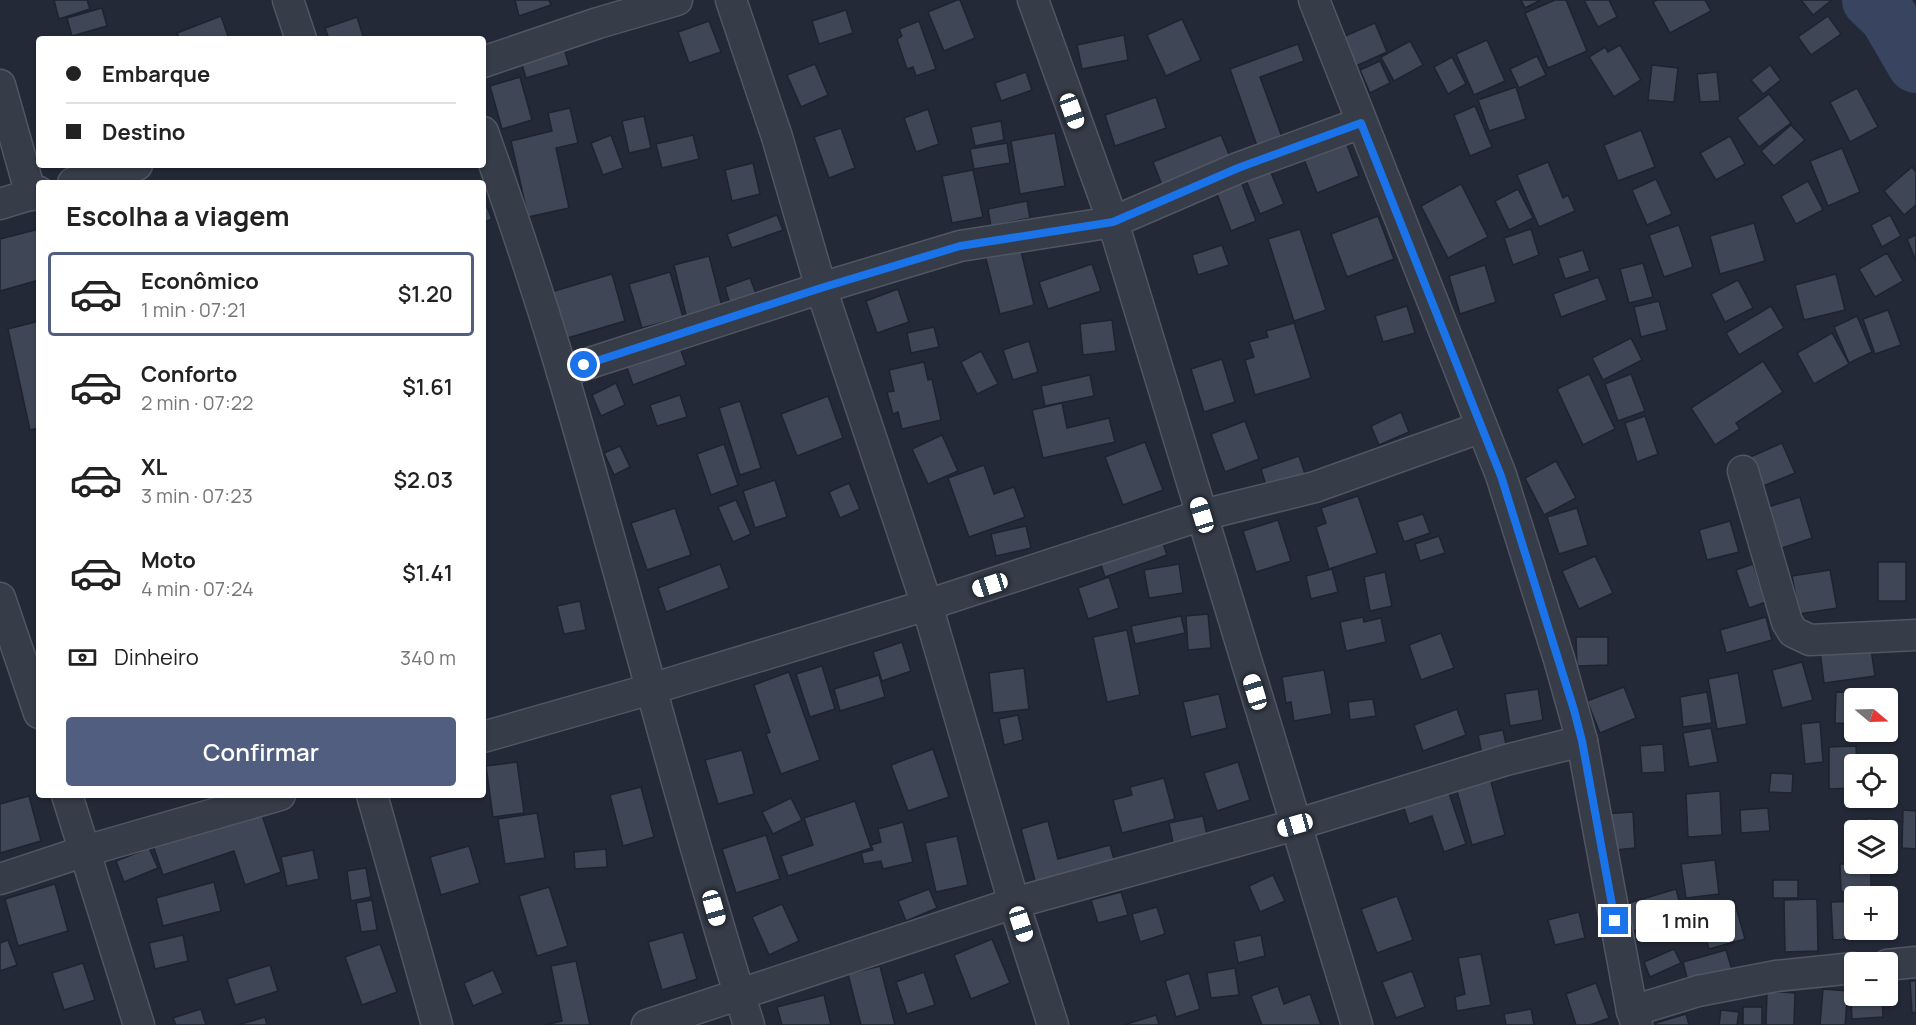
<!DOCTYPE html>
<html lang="pt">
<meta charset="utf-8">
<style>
:root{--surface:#fff;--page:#f2f2f2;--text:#222;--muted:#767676;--line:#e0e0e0;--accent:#515e7f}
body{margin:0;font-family:Manrope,sans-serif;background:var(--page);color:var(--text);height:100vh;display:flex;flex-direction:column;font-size:22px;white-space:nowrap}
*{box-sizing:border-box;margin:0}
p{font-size:20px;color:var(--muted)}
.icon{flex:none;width:33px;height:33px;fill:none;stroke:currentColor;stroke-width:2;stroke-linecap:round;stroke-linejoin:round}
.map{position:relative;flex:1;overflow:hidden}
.drawer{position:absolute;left:36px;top:180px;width:450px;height:618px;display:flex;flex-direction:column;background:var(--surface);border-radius:6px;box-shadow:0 2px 4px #0004}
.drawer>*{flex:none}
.hud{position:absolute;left:36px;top:36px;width:450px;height:132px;border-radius:6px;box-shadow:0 2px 4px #0004;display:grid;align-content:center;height:132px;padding:0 30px;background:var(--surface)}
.needle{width:39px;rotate:109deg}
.fabs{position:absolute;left:1844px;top:688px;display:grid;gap:12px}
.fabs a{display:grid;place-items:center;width:54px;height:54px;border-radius:6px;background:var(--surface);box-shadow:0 2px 4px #0004;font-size:30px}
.end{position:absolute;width:27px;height:27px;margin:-14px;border:8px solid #1a73e8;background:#fff;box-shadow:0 0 0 3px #fff}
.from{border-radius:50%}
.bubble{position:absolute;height:42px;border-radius:6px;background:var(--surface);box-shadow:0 2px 4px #0004;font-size:20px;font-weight:600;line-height:42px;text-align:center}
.car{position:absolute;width:18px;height:36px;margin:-18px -9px;border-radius:8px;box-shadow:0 0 4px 2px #0007;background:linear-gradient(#fff 24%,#345 0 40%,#fff 0 76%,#345 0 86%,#fff 0)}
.hud b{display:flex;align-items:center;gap:21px;height:57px;font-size:22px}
.hud b+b{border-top:2px solid var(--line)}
.hud i{width:15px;height:15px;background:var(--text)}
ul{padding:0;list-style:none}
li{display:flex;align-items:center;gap:18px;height:84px;margin:0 12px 9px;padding:0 18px;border:3px solid transparent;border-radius:6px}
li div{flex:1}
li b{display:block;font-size:22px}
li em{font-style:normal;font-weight:600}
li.on{border-color:var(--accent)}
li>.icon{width:54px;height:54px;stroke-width:1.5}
h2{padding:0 30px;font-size:27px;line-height:72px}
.pay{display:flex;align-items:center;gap:15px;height:66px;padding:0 30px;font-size:22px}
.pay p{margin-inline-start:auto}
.button{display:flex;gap:12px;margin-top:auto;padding:12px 30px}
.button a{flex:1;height:69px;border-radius:6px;background:var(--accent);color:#fff;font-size:24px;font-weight:600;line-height:69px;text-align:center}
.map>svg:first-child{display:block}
</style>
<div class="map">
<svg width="1916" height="1025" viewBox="0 0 1916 1025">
<rect width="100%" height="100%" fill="#232937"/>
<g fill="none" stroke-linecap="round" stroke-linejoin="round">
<!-- river -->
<polyline stroke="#394560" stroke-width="58" points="1871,0 1888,16 1916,64"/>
</g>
<!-- building -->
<g fill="#3f4757" stroke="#1d232f" stroke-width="1.5">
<polygon points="54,0 87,0 90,9 59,19"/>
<polygon points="515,0 549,0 551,5 519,16"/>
<polygon points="957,0 960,0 975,38 944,51 928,12"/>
<polygon points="1521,0 1541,0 1525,8"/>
<polygon points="1555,0 1566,0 1587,51 1548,68 1525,13"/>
<polygon points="1584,0 1609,0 1617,17 1598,27"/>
<polygon points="1657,0 1705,0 1711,11 1670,33 1653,2"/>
<polygon points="1801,0 1832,0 1813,15"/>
<polygon points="102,8 107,26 72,36 67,18"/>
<polygon points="846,10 853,33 819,44 812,21"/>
<polygon points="221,16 229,39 180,39 177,33"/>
<polygon points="1828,16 1841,34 1811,55 1798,37"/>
<polygon points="357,17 364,39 329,39 325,28"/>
<polygon points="1182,19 1201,60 1166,76 1147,35"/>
<polygon points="709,21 721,52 689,63 678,32"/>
<polygon points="919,21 936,69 916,76 913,67 907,69 897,39 902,36 899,29"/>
<polygon points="1375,23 1387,52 1356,66 1343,37"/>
<polygon points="1124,35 1128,60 1082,69 1077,45"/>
<polygon points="1487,40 1505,81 1474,95 1456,54"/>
<polygon points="1410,41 1423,65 1394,81 1381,57"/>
<polygon points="1298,44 1304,61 1260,77 1282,137 1257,146 1230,69"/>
<polygon points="563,45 569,65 526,78 520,58"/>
<polygon points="1620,45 1641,80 1614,97 1589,57 1605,47 1608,52"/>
<polygon points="1537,56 1546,75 1519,88 1510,69"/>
<polygon points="1452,57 1466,84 1448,94 1434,67"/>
<polygon points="1380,61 1390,83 1370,93 1360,70"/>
<polygon points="815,64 828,95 801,107 787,75"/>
<polygon points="1652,65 1678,68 1674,102 1648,100"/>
<polygon points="1770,65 1781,80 1763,94 1751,80"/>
<polygon points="1026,72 1032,90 1001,101 995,83"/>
<polygon points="1717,72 1720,101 1700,102 1697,74"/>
<polygon points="520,77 532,120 502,129 490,86"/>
<polygon points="1516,87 1526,119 1489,131 1478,100"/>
<polygon points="1857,88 1878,127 1850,142 1830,102"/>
<polygon points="1769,94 1791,123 1759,147 1737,118"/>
<polygon points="1156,97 1166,128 1115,146 1105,115"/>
<polygon points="1475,106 1492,147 1470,156 1454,115"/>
<polygon points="570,108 578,143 556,148 569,208 528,217 511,141 552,131 548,113"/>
<polygon points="928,109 939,144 916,152 904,118"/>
<polygon points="644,116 651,148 629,153 622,121"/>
<polygon points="1001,121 1004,140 975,146 971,127"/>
<polygon points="1791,125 1805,140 1774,166 1761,151"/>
<polygon points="841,128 855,168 829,178 814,137"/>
<polygon points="1641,130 1655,167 1618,181 1604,145"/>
<polygon points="1055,133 1065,186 1020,194 1011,141"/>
<polygon points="611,135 623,168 603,175 591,143"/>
<polygon points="693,135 699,159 662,168 656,144"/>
<polygon points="1221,135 1234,166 1165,193 1153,162"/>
<polygon points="1730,136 1745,164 1716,180 1700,153"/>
<polygon points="1344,137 1359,176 1317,193 1302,154"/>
<polygon points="1007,143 1010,163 974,169 970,149"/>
<polygon points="1842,148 1860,192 1828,206 1810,161"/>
<polygon points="1548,162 1563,198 1568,195 1575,211 1539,227 1517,175"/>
<polygon points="753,163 760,194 732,201 725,170"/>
<polygon points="1267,163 1284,204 1260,214 1243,173"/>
<polygon points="1912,167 1916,172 1916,205 1904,215 1884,191"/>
<polygon points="973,170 983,217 952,223 942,176"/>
<polygon points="1239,176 1256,221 1231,231 1214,186"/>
<polygon points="1656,179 1672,214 1647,225 1632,190"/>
<polygon points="1808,181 1823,210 1796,224 1781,196"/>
<polygon points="1461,184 1488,237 1448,258 1421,206"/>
<polygon points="1518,189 1533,218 1509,230 1495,201"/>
<polygon points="483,197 492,219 483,223"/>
<polygon points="1027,201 1030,218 991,226 988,209"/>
<polygon points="777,215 783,230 732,248 727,234"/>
<polygon points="1890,215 1901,236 1882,247 1871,225"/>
<polygon points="1378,216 1394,259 1347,277 1331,234"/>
<polygon points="1754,223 1765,261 1720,274 1710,236"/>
<polygon points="1679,225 1693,267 1664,277 1649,235"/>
<polygon points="39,229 39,280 0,291 0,239"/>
<polygon points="1300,229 1326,310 1294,321 1268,239"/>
<polygon points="1531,229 1539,255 1513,265 1504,238"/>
<polygon points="1916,235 1916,261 1907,239"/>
<polygon points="1222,245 1229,265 1198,275 1192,255"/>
<polygon points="1020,247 1034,305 1000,314 985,255"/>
<polygon points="1583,250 1590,271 1565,279 1558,258"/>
<polygon points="1887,253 1903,281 1875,297 1859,269"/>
<polygon points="709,256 723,310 687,319 674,265"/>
<polygon points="1643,263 1653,297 1629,303 1620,269"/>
<polygon points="1092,264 1101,291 1048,309 1039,282"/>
<polygon points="1485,265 1496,302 1460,314 1449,276"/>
<polygon points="670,272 683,317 642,328 629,284"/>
<polygon points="612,274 625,321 564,339 551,292"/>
<polygon points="1836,274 1845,310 1804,320 1795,285"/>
<polygon points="1598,277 1607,300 1561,317 1553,294"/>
<polygon points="750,278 757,296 730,304 725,287"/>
<polygon points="1738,280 1753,308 1725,322 1711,294"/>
<polygon points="898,289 909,322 877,333 866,301"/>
<polygon points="1659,301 1667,330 1641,337 1634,307"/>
<polygon points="1407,306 1415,333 1383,342 1375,316"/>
<polygon points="1771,306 1784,328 1739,355 1726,333"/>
<polygon points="1888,310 1901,345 1875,354 1863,319"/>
<polygon points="1857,316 1872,352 1849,363 1834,327"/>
<polygon points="1112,320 1116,351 1083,355 1080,324"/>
<polygon points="39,321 39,428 30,430 8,329"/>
<polygon points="1294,323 1311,378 1255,395 1245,360 1254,357 1249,342 1268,337 1266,331"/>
<polygon points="934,327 939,347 911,353 907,333"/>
<polygon points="1832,333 1849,364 1814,384 1797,353"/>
<polygon points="1631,338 1642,360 1603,380 1592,358"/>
<polygon points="677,339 686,365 633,385 624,359"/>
<polygon points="1029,341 1038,372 1013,380 1003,350"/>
<polygon points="981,351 998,384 977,394 961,362"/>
<polygon points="1222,359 1235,402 1204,412 1191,369"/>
<polygon points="1763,361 1783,392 1736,423 1740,429 1715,445 1691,408"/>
<polygon points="924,362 928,380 932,379 941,420 902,429 898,412 893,414 887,392 894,391 889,370"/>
<polygon points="1589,374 1615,429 1583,445 1557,389"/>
<polygon points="1631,374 1645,411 1618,421 1605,384"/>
<polygon points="1090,375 1094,396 1045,406 1041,386"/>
<polygon points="616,383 625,405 601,416 592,395"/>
<polygon points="680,395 687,417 657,426 650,405"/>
<polygon points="828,396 843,438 797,456 781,414"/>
<polygon points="740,401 761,468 740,475 719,408"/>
<polygon points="1062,403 1067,428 1109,418 1115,442 1043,458 1032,410"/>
<polygon points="1401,412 1409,432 1379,445 1371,426"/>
<polygon points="1645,416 1658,454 1637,462 1625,423"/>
<polygon points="1245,421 1259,459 1225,472 1211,434"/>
<polygon points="942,435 958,471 928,484 912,449"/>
<polygon points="1145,442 1163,490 1123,505 1105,457"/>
<polygon points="1782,443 1795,473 1761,487 1748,458"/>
<polygon points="724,444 738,485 711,495 697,454"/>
<polygon points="620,446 630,467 614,475 604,453"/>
<polygon points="1299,456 1306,477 1267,489 1261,469"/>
<polygon points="1556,461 1576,498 1544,515 1525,478"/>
<polygon points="984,465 994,494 1014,487 1025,517 969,537 948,478"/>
<polygon points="775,480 787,517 755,528 743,491"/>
<polygon points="849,483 860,509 840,518 829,492"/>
<polygon points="1358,496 1377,553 1329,569 1316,527 1326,523 1321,508"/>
<polygon points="1800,497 1812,538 1776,550 1762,509"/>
<polygon points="736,500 751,534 733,542 718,507"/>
<polygon points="675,508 691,555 647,570 631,523"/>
<polygon points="1577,508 1588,545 1559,554 1547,517"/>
<polygon points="1423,514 1430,533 1404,542 1397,522"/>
<polygon points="1278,520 1291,561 1256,572 1243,531"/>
<polygon points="1730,521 1739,552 1707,560 1699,530"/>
<polygon points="1026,526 1031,548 996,556 991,534"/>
<polygon points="1160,534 1167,555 1105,577 1098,556"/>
<polygon points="1439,536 1445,553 1420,561 1415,544"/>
<polygon points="1595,556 1613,593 1579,609 1562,571"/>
<rect x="1878" y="562" width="28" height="39"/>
<polygon points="720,564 729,588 666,612 658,588"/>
<polygon points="1179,564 1183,593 1149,598 1144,570"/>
<polygon points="1753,564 1766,602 1749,608 1736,570"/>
<polygon points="1332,569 1338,592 1311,599 1306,576"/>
<polygon points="1830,570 1837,608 1799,614 1792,576"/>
<polygon points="1385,572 1392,606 1370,611 1364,577"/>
<polygon points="1109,577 1119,608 1088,619 1078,588"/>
<polygon points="580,601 586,630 564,634 557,606"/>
<polygon points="1208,614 1211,648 1188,650 1186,616"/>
<polygon points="1181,616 1185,633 1135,644 1131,626"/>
<polygon points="1363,617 1364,622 1381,618 1386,642 1346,651 1340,622"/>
<polygon points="1766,617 1772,640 1726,653 1720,630"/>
<polygon points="1127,630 1140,695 1107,702 1093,637"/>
<polygon points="1441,633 1454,668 1421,680 1409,645"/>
<polygon points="1576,637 1608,637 1608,665 1577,666"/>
<polygon points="902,642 911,671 882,681 873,652"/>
<polygon points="1870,643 1875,676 1824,683 1820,651"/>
<polygon points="1802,662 1813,700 1782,708 1772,670"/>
<polygon points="822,666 835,709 810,717 796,674"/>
<polygon points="1024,668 1029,709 993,713 989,673"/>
<polygon points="1324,670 1332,714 1294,721 1291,702 1286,703 1282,677"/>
<polygon points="789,672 820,760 781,774 766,734 770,732 754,685"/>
<polygon points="1738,673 1747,724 1717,729 1708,679"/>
<polygon points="879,675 885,697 840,711 834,689"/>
<polygon points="1624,687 1636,718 1600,733 1587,701"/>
<polygon points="1538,689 1543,720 1510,726 1505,694"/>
<polygon points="1707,692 1712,723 1683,727 1680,697"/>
<polygon points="1836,692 1878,693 1878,699 1854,699 1854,724 1835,723"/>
<polygon points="1219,694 1227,728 1191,737 1183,702"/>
<polygon points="1373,699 1376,716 1350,720 1348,702"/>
<polygon points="1457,709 1466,735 1423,751 1414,725"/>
<polygon points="1018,715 1023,740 1004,745 999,719"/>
<polygon points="1820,722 1823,762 1805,764 1801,724"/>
<polygon points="1711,728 1718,762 1689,767 1683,733"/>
<polygon points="1503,730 1507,749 1482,754 1478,735"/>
<polygon points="1663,744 1665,772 1642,773 1640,746"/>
<polygon points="1856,746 1857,765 1854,765 1854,788 1829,789 1829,747"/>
<polygon points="933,749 949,797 908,811 891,765"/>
<polygon points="742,750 754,794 718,804 705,760"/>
<polygon points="517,762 524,813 493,817 486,766"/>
<polygon points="1238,762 1250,800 1217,811 1204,773"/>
<polygon points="1771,773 1793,774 1792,793 1769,792"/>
<polygon points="1164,778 1175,819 1122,833 1113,800 1132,795 1130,787"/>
<polygon points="1490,778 1505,835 1472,845 1456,788"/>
<polygon points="641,787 654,837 623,846 610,795"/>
<polygon points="1448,790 1466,844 1444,852 1432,816 1409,824 1403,805"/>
<polygon points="1720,791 1722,835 1688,837 1686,794"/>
<polygon points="29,796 41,841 0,853 0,804"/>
<polygon points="791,798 802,820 773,834 762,812"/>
<polygon points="855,801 871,848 788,876 781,856 813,845 804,818"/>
<polygon points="259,806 281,872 245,885 234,851 163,875 152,842"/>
<polygon points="1768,808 1770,831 1741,833 1740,810"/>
<polygon points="1903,810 1916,811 1916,849 1902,848"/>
<polygon points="1633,812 1635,848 1605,851 1603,814"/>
<polygon points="537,813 545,858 505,864 498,819"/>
<polygon points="1203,816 1207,835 1173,843 1169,823"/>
<polygon points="1867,818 1889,821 1887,838 1887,831 1866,831"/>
<polygon points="1048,821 1058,859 1110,845 1116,867 1037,888 1021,829"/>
<polygon points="903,822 913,862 883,869 881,861 864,864 861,853 873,850 871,845 881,842 878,829"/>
<polygon points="766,835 780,879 736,893 722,849"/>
<polygon points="957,836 968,885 936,892 925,843"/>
<polygon points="469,846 480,883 441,895 430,857"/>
<polygon points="149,848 158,868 124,882 116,861"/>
<polygon points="606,849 607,867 575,869 574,852"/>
<polygon points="313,850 319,879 287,886 281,857"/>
<polygon points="1715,860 1719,894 1686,898 1681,864"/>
<polygon points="1840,864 1871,864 1871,892 1841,892"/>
<polygon points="366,868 371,897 351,901 347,871"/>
<polygon points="1273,875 1285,901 1260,912 1249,886"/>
<rect x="1773" y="880" width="25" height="18"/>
<polygon points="214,882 221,911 163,926 156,898"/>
<polygon points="55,884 68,931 18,946 5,899"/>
<polygon points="549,887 568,946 537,956 519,896"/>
<polygon points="929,889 937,908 906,921 898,901"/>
<polygon points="1676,889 1683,916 1626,933 1619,906"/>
<polygon points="1121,892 1128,915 1098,923 1091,900"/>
<polygon points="1397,896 1413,940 1377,953 1361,909"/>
<polygon points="1817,899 1818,951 1785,952 1784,900"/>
<polygon points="372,900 377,930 361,932 356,903"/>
<polygon points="1734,900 1745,939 1709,949 1698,910"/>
<polygon points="1854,901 1854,930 1869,930 1869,938 1833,940 1831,902"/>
<polygon points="782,904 799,941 769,955 752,917"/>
<polygon points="1157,907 1165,934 1140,942 1132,914"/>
<polygon points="1579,912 1585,938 1555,945 1548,920"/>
<polygon points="683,932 697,979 662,990 648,942"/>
<polygon points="183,935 188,961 155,969 149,943"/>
<polygon points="1261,935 1265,956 1238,963 1234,941"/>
<polygon points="992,939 1010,983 971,999 954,955"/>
<polygon points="8,940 17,965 0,971 0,943"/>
<polygon points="380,944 397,992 362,1005 345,957"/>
<polygon points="1674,949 1681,963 1650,977 1644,962"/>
<polygon points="1726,950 1733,973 1689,986 1683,962"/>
<polygon points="1481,954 1491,1005 1457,1011 1455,997 1465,994 1458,958"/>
<polygon points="576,961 590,1025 546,1025 562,1021 551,966"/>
<polygon points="83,963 95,1000 64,1010 52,973"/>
<polygon points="270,965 278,991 235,1005 227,979"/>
<polygon points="880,966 895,1025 861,1025 848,974"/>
<polygon points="1235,968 1239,995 1211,998 1207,973"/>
<polygon points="493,970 503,993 473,1006 464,983"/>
<polygon points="1412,971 1425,1007 1396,1018 1382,982"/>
<polygon points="924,972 935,1005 907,1014 896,982"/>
<polygon points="1189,973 1200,1009 1176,1017 1165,981"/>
<polygon points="1910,981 1916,981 1916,1012 1912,1013"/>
<polygon points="1596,983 1609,1018 1590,1025 1576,1025 1566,994"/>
<polygon points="1850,983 1854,983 1854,996 1882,996 1883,1017 1852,1019"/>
<polygon points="1278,986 1284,1004 1310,994 1321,1025 1262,1025 1251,996"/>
<polygon points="1823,989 1848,991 1845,1025 1820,1025"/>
<polygon points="1767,991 1795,993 1794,1025 1766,1025"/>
<polygon points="824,995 831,1025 782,1025 777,1007"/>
<rect x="1743" y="1007" width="19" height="18"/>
<polygon points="201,1009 206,1025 176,1025 173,1018"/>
<polygon points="1531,1009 1534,1025 1506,1025 1504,1014"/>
<polygon points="1721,1010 1739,1012 1737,1025 1719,1025"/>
<polygon points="1686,1014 1689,1025 1656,1025 1656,1023"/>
<polygon points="1156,1015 1159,1025 1124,1025"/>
<polygon points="265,1017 267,1025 238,1025"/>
</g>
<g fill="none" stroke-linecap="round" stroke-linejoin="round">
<!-- street casing -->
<g stroke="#515663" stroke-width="33">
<g id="street">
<polyline points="288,0 301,39"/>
<polyline points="731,0 777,137 821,288 927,605 1014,903 1053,1025"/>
<polyline points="1033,0 1113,222 1357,1025"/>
<polyline points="1314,0 1501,475 1559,659 1582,741 1632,1011 1637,1025"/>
<polyline points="483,62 598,23 677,0"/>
<polyline points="0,85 31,195"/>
<path d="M483 132C511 211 538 291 562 372 626 589 681 809 749 1025"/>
<polyline points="73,183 137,165"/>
<polyline points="0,204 39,192"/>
<polyline points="562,372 821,288 960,246 1113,222 1238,168 1361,123"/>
<polyline points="1743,471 1787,622 1793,632 1810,640 1916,635"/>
<polyline points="0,598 39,713"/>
<polyline points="483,737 651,689 927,605 1202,515 1315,487 1482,427"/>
<polyline points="67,795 139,1025"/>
<polyline points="372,795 437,1025"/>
<polyline points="0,879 85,851 280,795"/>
<polyline points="1887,965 1916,962"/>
<polyline points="1632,1011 1698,991 1776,976 1854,968"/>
<polyline points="647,1025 1014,903 1295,825 1506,760 1582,741"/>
</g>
</g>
<!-- street -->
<use href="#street" stroke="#363c48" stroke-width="30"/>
</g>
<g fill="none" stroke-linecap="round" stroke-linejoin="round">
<!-- route -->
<polyline stroke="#1a73e8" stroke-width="8" points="584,365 821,288 960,246 1113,222 1238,168 1361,123 1501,476 1574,710 1582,741 1615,921"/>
</g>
</svg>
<div class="fabs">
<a><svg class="needle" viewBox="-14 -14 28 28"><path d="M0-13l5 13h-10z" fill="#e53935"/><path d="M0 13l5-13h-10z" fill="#767676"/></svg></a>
<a><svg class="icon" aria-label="locate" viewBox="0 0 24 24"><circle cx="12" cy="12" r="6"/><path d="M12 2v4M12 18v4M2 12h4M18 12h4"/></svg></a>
<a><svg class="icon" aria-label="layers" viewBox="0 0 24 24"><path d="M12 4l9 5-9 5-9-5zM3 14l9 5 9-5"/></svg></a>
<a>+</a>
<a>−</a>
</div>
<i class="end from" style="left:584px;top:365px"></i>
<i class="end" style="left:1615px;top:921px"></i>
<div class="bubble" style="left:1636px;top:900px;width:99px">1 min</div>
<i class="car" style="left:1072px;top:111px;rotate:160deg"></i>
<i class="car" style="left:1202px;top:515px;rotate:343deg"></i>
<i class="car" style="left:990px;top:585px;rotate:252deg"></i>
<i class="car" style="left:1255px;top:692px;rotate:343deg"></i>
<i class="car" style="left:1295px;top:825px;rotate:254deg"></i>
<i class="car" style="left:714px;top:908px;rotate:164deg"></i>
<i class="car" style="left:1021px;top:924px;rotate:162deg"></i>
<div class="hud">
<b><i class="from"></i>Embarque</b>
<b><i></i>Destino</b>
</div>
<section class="drawer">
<h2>Escolha a viagem</h2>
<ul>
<li class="on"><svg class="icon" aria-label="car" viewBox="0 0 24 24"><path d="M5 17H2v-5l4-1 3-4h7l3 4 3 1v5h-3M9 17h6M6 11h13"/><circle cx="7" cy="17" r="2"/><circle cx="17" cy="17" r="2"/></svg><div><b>Econômico</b><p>1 min · 07:21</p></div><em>$1.20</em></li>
<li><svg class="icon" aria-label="car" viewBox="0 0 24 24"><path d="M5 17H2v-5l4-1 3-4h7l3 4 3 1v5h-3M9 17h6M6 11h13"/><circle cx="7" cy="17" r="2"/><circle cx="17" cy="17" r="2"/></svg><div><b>Conforto</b><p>2 min · 07:22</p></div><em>$1.61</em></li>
<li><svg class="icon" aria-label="car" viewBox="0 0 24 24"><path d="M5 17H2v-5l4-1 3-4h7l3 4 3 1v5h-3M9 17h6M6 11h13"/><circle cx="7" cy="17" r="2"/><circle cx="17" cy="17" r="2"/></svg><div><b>XL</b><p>3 min · 07:23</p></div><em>$2.03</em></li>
<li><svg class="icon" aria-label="car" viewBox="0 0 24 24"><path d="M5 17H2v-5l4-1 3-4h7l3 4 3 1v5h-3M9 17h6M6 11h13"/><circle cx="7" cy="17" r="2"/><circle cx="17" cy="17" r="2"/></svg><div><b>Moto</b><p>4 min · 07:24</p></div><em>$1.41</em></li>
</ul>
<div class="pay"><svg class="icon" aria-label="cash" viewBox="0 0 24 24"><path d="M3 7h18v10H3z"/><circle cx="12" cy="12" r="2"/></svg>Dinheiro<p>340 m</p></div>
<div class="button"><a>Confirmar</a></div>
</section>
</div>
